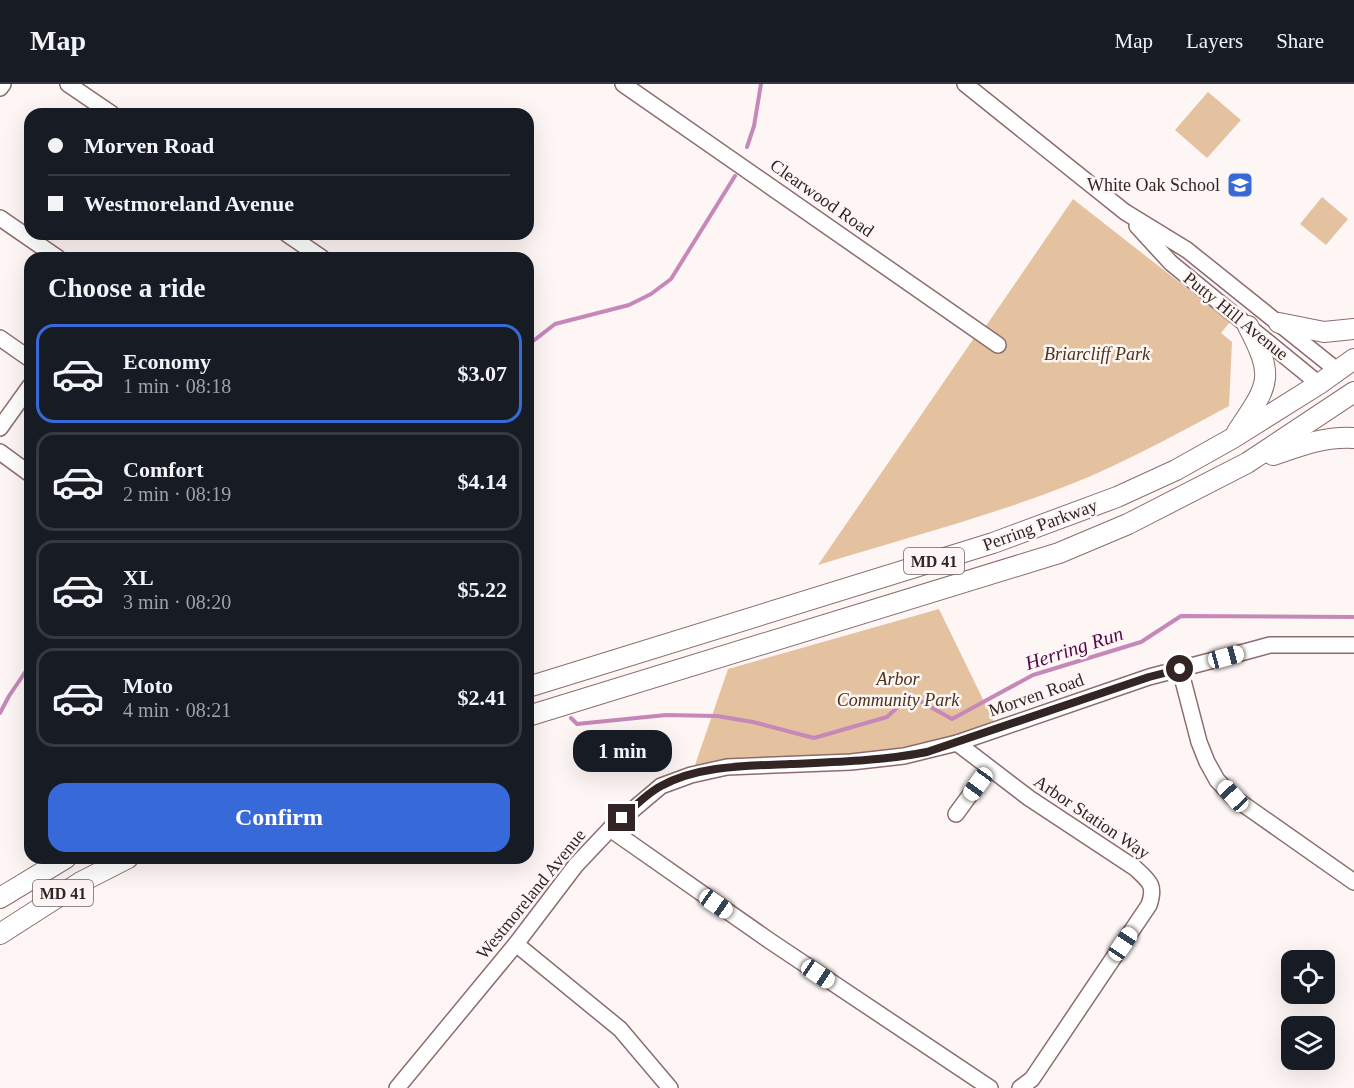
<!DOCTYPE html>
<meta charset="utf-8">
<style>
:root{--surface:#171b24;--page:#20242c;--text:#f1f3f6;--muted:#9ea1a6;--line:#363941;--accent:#3769d8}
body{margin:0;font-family:"Times New Roman",serif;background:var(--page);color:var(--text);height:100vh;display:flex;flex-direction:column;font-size:22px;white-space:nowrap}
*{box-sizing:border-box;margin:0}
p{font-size:20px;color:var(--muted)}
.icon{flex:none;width:33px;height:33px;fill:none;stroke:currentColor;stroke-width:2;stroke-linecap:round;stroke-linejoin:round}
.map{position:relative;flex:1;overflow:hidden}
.sheet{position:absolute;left:24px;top:168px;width:510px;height:612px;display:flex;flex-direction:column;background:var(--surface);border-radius:18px;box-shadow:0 6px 24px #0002}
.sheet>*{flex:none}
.guide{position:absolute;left:24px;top:24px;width:510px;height:132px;border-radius:18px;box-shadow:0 6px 24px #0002;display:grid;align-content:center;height:132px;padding:0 24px;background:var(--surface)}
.fabs{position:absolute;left:1281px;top:866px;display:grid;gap:12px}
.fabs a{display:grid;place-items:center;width:54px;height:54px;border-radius:12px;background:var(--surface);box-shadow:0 6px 24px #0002;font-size:30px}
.end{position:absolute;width:27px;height:27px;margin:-14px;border:8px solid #322524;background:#fff;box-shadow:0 0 0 3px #fff}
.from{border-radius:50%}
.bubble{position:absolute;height:42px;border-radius:18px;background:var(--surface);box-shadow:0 6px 24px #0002;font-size:20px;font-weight:800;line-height:42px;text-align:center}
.car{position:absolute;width:18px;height:36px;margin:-18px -9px;border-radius:8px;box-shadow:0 0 4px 2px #0007;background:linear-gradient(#fff 24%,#345 0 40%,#fff 0 76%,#345 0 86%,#fff 0)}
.guide b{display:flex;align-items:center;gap:21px;height:57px;font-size:22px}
.guide b+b{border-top:2px solid var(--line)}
.guide i{width:15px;height:15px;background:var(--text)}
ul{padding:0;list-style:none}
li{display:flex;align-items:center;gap:18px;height:99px;margin:0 12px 9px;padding:0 12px;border:3px solid var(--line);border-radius:18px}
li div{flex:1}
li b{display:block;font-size:22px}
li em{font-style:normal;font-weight:800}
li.active{border-color:var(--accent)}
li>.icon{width:54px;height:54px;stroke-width:1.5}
h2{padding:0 24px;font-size:27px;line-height:72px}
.cta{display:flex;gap:12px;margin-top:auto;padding:12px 24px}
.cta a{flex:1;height:69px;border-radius:18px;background:var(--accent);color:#fff;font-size:24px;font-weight:800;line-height:69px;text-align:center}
header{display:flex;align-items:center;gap:36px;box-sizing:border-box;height:84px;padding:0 30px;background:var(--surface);border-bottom:2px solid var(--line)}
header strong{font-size:28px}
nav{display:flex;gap:33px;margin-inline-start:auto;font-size:21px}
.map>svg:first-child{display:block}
</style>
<header>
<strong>Map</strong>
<nav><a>Map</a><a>Layers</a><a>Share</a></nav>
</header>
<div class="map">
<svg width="1354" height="1004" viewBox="0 0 1354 1004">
<rect width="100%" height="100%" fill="#fdf6f5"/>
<!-- green -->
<g fill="#e4c29f">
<polygon points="1208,8 1241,36 1207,74 1175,46"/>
<polygon points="1322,113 1348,135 1326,161 1300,140"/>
<path d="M1073 115 1230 238 1221 249 1232 258 1229 322C1183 347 1138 371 1091 392 1003 429 909 453 818 481L974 254 977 255Z"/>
<polygon points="939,525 995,640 912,671 694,684 728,585"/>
</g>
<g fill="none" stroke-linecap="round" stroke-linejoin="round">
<!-- stream -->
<g stroke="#c588b9" stroke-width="4">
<polyline points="747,63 754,42 761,0"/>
<polyline points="528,261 555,240 629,221 651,210 671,195 735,92"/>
<polyline points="0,629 9,612 28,584 30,585"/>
<polyline points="571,634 577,640 666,631 717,632 753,638 814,654 887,633 901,620 920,617 952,635 1033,591 1141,558 1181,532 1354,533"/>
</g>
<!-- minor casing -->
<g stroke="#8c6d6c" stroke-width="18">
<g id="minor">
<polyline points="68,0 112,30"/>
<polyline points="623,0 998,261"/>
<polyline points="965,0 1125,128 1187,166 1338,287"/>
<polyline points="0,4 3,0"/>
<polyline points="0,134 58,174"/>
<polyline points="1137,142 1171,179 1319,300"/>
<polyline points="287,150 322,174"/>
<polyline points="0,254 30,275"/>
<polyline points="0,344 30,302"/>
<polyline points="0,368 30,390"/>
<polyline points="1180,585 1199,658 1207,678 1217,696 1233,713 1354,798"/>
<path d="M957 659 1029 714 1135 784C1149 797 1156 801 1149 821L1032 995 1020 1004"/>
<polyline points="956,730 989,685"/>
<polyline points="610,745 770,857 990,1004"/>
<polyline points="516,860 620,945 670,1004"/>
<polyline points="397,1004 516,860 576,781 610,745 661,702 691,691 727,683 851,678 904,672 957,659 1149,593 1248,567 1270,561 1354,561"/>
</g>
</g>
<!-- major casing -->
<g stroke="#8c6d6c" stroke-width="22">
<g id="major">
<polyline points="1279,239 1324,248 1354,245"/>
<path d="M1237 348C1268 301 1276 295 1248 242"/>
<path d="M1273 371C1300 362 1325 352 1354 354"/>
<polyline points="528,603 993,459 1117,413 1176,386 1233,354 1319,300 1354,275"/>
<polyline points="528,632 1059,469 1128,440 1247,379 1354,308"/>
<polyline points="0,814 66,774"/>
<polyline points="0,850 81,798 128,774"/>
</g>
</g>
<!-- minor -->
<use href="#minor" stroke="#fff" stroke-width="15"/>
<!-- major -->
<use href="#major" stroke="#fff" stroke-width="20"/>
</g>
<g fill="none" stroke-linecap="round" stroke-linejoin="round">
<!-- route -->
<path stroke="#322524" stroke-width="8" d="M622 734C634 723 646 710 661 702 699 681 748 682 790 680 836 678 881 677 927 668L1149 593 1180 585"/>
</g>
<!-- icons -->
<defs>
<g id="school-square" transform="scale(1.35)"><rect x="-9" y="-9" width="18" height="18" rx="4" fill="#3769d8" stroke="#fdf6f5"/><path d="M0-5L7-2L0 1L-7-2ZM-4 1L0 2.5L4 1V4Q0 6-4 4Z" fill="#fff"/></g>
</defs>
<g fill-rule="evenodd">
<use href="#school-square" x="1240" y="101"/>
</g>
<g text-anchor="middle" stroke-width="5" stroke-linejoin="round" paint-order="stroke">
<!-- shield labels -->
<g fill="#fdf6f5" stroke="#6f6463" stroke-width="1.5">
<rect x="904" y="464" width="60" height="26" rx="4.5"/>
<rect x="33" y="796" width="60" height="26" rx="4.5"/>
</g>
<g font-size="16" font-weight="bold" fill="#322524">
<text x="934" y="483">MD 41</text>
<text x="63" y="815">MD 41</text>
</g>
<!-- poi labels -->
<g font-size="18" fill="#322524" stroke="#fdf6f5" text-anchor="end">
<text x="1220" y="107">White Oak School</text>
</g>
<!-- street labels -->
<g font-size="18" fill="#322524" stroke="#fdf6f5">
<text transform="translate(822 114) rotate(35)" y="6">Clearwood Road</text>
<text transform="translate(1236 232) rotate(39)" y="6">Putty Hill Avenue</text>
<text transform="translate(1040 441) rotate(-20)" y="6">Perring Parkway</text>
<text transform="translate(1036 611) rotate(-19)" y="6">Morven Road</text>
<text transform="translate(1092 733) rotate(34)" y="6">Arbor Station Way</text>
<text transform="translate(531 810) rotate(-51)" y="6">Westmoreland Avenue</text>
</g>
<!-- park labels -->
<g font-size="18" font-style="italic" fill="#4a3319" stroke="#fdf6f5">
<text x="1097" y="276">Briarcliff Park</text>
<text x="898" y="601">Arbor<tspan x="898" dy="21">Community Park</tspan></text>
</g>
<!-- water labels -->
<g font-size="20" font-style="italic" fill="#520649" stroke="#fdf6f5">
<text transform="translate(1074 564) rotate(-18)" y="7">Herring Run</text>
</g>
</g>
</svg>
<div class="fabs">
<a><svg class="icon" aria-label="locate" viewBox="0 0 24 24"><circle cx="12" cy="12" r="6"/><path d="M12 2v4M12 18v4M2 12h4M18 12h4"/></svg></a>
<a><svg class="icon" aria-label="layers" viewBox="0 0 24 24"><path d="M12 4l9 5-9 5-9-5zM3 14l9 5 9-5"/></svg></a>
</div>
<i class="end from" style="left:1180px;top:585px"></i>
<i class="end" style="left:622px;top:734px"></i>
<div class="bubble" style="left:573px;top:646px;width:99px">1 min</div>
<i class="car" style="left:1226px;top:573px;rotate:75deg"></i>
<i class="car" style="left:978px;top:700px;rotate:216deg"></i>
<i class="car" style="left:1233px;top:712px;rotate:317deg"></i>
<i class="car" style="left:716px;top:820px;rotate:125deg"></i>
<i class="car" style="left:1123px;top:860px;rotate:34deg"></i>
<i class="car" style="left:818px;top:890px;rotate:124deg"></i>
<div class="guide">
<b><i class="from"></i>Morven Road</b>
<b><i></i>Westmoreland Avenue</b>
</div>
<section class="sheet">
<h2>Choose a ride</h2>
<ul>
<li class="active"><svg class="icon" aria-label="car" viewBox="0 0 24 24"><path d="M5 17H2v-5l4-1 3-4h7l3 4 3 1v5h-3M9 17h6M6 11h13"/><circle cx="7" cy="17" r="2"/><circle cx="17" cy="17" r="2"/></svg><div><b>Economy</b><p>1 min · 08:18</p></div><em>$3.07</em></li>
<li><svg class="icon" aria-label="car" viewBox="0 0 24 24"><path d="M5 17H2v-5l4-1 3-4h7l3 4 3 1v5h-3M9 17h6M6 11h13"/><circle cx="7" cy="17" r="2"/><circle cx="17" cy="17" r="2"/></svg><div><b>Comfort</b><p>2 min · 08:19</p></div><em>$4.14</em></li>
<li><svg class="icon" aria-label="car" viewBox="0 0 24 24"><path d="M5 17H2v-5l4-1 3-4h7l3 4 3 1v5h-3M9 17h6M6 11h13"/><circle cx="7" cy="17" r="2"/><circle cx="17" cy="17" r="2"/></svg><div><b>XL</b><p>3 min · 08:20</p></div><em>$5.22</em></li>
<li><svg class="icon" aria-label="car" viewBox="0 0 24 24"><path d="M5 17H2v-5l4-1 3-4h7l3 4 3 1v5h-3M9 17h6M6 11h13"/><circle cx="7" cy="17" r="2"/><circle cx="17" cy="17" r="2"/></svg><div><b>Moto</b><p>4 min · 08:21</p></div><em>$2.41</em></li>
</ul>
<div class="cta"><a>Confirm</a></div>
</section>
</div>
